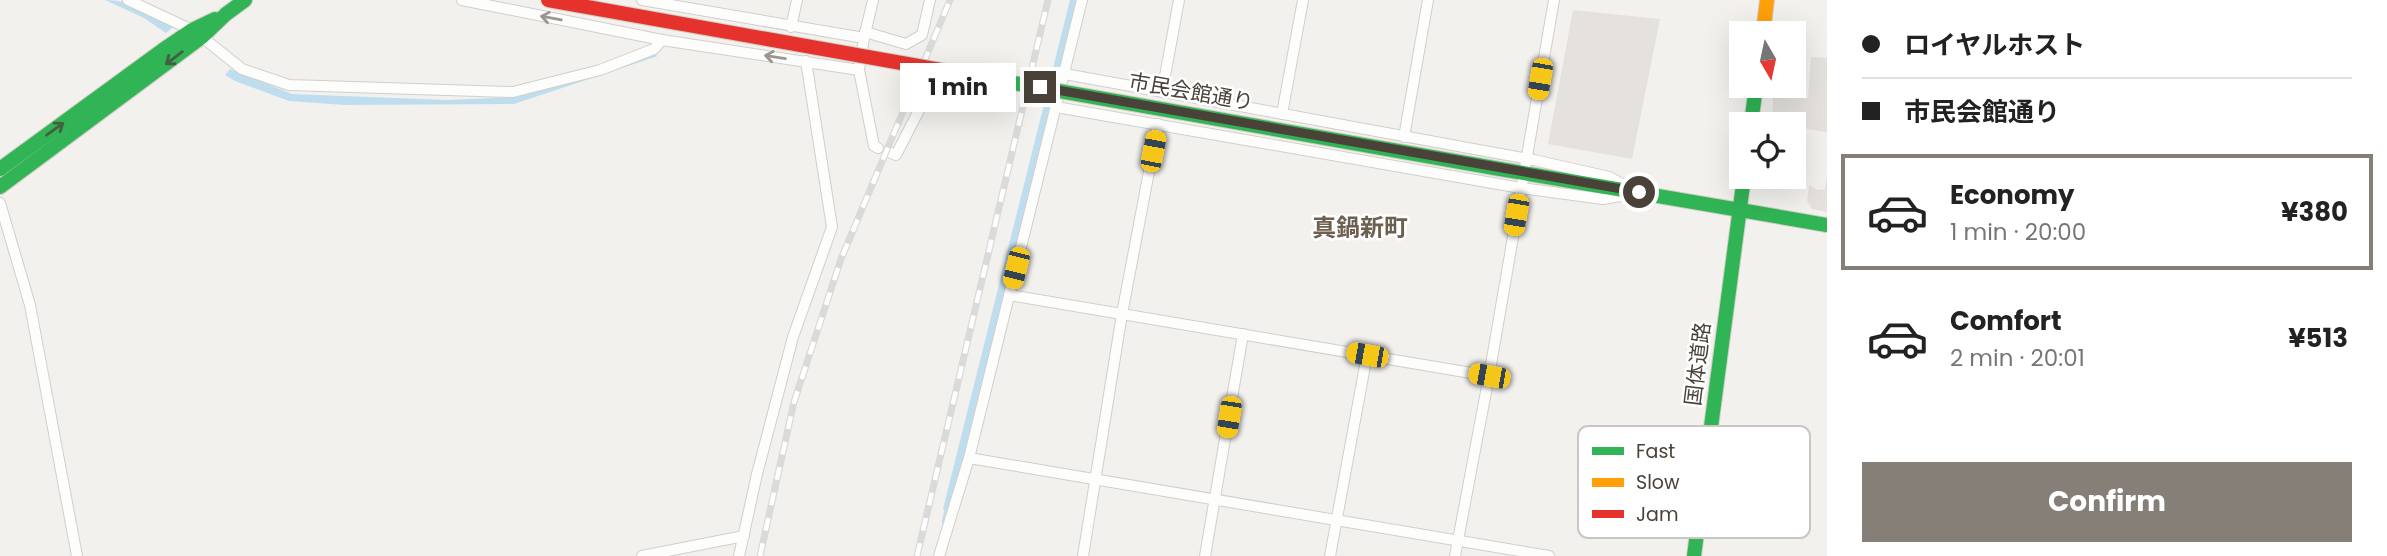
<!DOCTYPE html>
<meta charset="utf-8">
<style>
:root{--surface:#fff;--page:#f2f2f2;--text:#222;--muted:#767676;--line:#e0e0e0;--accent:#857f78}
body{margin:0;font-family:Poppins,"Noto Sans JP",sans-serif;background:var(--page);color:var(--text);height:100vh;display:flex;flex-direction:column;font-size:26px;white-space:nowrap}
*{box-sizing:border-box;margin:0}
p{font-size:23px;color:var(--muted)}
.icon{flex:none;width:38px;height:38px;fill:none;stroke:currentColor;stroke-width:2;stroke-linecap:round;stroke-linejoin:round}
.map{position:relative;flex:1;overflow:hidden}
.panel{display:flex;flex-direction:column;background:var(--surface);width:560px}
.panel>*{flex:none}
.banner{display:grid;align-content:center;height:154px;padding:0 35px;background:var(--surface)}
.needle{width:46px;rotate:171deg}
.buttons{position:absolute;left:1729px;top:21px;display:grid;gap:14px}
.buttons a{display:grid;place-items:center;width:77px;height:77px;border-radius:0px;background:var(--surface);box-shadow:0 7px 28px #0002;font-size:35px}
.end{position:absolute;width:32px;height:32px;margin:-16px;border:9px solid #4a4239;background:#fff;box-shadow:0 0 0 4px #fff}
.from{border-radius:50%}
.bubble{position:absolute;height:49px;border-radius:0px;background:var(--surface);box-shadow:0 7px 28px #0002;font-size:23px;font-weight:700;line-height:49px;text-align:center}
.car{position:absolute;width:21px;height:42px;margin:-21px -10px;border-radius:9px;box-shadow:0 0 5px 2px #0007;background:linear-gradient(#f5c518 24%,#345 0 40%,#f5c518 0 76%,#345 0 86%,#f5c518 0)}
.banner b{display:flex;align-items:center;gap:24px;height:66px;font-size:26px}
.banner b+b{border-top:2px solid var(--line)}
.banner i{width:18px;height:18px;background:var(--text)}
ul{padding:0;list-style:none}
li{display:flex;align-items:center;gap:21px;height:116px;margin:0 14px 10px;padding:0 21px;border:4px solid transparent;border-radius:0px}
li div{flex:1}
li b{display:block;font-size:26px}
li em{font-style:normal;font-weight:700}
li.current{border-color:var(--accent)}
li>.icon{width:63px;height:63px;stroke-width:1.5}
.cta{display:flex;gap:14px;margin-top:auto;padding:14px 35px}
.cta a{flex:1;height:80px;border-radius:0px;background:var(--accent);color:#fff;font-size:28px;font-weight:700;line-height:80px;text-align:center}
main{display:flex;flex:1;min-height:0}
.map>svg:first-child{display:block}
</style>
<main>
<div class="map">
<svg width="1827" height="556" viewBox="0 0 1827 556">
<rect width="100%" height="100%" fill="#f3f1ed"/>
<!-- parking -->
<g fill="#e5e2de">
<polygon points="1573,10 1660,19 1632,159 1548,144"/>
<polygon points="1811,57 1827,58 1827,132 1794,127 1794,124 1772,124 1773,97 1808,98"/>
<polygon points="1827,177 1827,212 1812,209 1807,201 1809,185 1817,190 1825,189"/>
</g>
<!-- water -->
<g fill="#bedef0">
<path d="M105 0C131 0 151 13 173 27L166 33 144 18Z"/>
<polygon points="1070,0 1078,0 965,457 950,511 943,509"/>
<polygon points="651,52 658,56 514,104 345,105 289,101 235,81 225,75 230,69 292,94 447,100 513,97"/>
</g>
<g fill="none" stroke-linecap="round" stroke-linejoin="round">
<!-- stream -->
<polyline stroke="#bedef0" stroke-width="4.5" points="944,521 948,505"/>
<!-- street casing -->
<g stroke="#d1cfcb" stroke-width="12">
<g id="street">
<polyline points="128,0 192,30"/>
<polyline points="462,0 662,40 859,70 864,38 642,0"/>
<polyline points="791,27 797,0"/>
<polyline points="865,32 906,44 922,35 930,0"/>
<polyline points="202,37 242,69 289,85 513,92 600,70 654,49 662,40"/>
<polyline points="864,38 873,0"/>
<polyline points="859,70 874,146 878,148"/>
<polyline points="1065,74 1534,160 1609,177 1630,188"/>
<polyline points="1162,92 1179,0"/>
<polyline points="1056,107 1521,188 1603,199 1633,194"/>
<polyline points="1282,114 1303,0"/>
<polyline points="1404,137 1428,0"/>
<polyline points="891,153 896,155 934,81"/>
<polyline points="0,203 30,305 77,556"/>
<polyline points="1009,295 1489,376"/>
<polyline points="969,458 1549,556"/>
<polyline points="642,556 744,536"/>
<polyline points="739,556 757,474 793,337 832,227 806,61"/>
<polyline points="939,556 969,458 1082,0"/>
<polyline points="1083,556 1122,314 1158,124"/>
<polyline points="1205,556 1243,334"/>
<polyline points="1330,556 1367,355"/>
<polyline points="1455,556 1489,376 1554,0"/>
</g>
</g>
<!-- fast casing -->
<g stroke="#d2cec4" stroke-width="16">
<g id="fast">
<polyline points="1751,124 1756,86"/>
<polyline points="0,169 167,47 192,30 215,19"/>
<polyline points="1500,169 1827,225"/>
<polyline points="0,187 202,37 226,14 245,0"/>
<polyline points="1694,556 1744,177"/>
</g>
</g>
<!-- slow casing -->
<g stroke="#d2cec4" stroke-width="16">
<polyline id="slow" points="1763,33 1767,0"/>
</g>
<!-- street -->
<use href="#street" stroke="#fdfdfc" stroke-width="10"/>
<!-- fast -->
<use href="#fast" stroke="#30b455" stroke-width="14"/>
<!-- slow -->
<use href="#slow" stroke="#ff9f0a" stroke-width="14"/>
<!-- rail casing -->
<g stroke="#dadad9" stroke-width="7">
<g id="rail">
<polyline points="760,556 794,402 841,259 950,0"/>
<polyline points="917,556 1048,0"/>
</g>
</g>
<!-- rail -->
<use href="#rail" stroke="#fff" stroke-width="4.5" stroke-dasharray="13" stroke-linecap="butt"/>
<!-- fast-bridge casing -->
<g stroke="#d2cec4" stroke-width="16" stroke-linecap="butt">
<polyline id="fast-bridge" points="1008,82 1500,169"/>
</g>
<!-- jam-bridge casing -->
<g stroke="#d2cec4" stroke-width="16" stroke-linecap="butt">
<polyline id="jam-bridge" points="548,0 1008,82"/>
</g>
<!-- fast-bridge -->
<use href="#fast-bridge" stroke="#30b455" stroke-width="14"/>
<!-- jam-bridge -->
<use href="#jam-bridge" stroke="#e5322d" stroke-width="14"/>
</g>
<!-- one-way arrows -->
<defs><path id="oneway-shaft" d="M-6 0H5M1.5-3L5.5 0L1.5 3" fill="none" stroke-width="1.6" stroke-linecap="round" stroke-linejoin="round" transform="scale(1.75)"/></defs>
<g stroke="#9b9691">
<use href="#oneway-shaft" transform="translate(551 18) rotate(-170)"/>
<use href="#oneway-shaft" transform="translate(775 57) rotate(-171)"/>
</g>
<g stroke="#445e40">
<use href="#oneway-shaft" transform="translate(174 58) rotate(143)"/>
<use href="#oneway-shaft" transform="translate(55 129) rotate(-36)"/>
</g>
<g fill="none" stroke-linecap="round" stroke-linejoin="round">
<!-- route -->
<polyline stroke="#4a4239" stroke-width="9" points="1040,87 1639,192"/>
</g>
<g text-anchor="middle" stroke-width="5" stroke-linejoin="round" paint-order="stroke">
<!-- street labels -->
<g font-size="21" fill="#4a4239" stroke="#fff">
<text transform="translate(1191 92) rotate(10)" y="7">市民会館通り</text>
<text transform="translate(1698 364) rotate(-83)" y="7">国体道路</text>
</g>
<!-- quarter labels -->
<g font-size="24" font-weight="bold" fill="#6d6050" stroke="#fff">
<text x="1360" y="236">真鍋新町</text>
</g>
</g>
<!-- legend -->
<rect x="1578" y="426" width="232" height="112" rx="10" fill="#fff" stroke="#c9c6c4" stroke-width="2"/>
<rect x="1592" y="447" width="32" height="8" fill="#30b455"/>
<rect x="1592" y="478" width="32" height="9" fill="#ff9f0a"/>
<rect x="1592" y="510" width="32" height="8" fill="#e5322d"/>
<g font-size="19" fill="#4a4239">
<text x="1636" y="458">Fast</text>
<text x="1636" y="489">Slow</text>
<text x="1636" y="521">Jam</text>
</g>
</svg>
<div class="buttons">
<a><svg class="needle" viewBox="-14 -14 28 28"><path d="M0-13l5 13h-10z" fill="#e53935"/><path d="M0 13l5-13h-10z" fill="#767676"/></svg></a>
<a><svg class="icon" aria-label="locate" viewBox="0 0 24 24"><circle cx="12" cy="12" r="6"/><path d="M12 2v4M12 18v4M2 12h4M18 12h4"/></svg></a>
</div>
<i class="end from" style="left:1639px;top:192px"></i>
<i class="end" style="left:1040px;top:87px"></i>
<div class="bubble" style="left:900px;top:63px;width:116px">1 min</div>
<i class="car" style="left:1540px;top:79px;rotate:190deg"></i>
<i class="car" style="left:1153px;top:151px;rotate:11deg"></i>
<i class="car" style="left:1516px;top:215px;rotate:190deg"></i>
<i class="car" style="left:1016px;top:268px;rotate:194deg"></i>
<i class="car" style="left:1367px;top:355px;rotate:280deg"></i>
<i class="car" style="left:1489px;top:376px;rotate:280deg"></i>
<i class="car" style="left:1229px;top:417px;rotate:189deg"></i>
</div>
<section class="panel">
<div class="banner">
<b><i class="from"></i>ロイヤルホスト</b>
<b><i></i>市民会館通り</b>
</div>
<ul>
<li class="current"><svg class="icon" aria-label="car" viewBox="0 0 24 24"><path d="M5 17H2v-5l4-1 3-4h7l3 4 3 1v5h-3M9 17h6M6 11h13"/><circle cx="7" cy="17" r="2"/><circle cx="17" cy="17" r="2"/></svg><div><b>Economy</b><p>1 min · 20:00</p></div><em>¥380</em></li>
<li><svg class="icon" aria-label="car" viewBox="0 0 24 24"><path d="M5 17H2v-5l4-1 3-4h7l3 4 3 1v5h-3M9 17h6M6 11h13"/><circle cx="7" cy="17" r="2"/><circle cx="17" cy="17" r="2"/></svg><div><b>Comfort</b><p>2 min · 20:01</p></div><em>¥513</em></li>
</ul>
<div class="cta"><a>Confirm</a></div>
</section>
</main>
